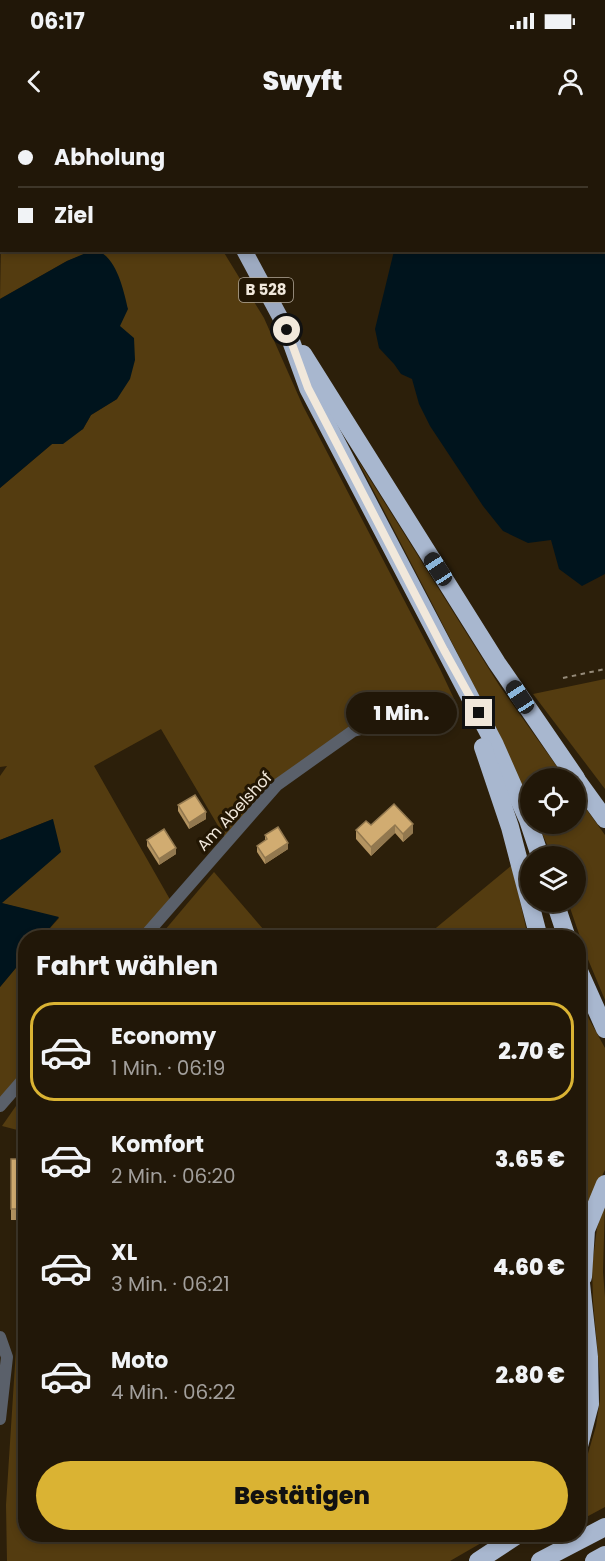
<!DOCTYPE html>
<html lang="de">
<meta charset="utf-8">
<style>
:root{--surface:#211708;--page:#2d2416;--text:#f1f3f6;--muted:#a29f9c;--line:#3e3629;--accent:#dab333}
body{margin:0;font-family:Poppins,sans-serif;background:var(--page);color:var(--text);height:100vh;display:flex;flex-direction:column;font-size:22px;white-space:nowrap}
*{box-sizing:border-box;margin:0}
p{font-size:20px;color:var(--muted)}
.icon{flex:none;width:33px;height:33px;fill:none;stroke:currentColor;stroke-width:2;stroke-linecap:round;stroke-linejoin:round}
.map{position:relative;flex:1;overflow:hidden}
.details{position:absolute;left:18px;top:810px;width:568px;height:612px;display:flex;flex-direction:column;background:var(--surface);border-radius:24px;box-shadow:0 3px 9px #0003,0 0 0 2px var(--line)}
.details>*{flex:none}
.top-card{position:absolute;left:0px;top:0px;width:606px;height:132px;box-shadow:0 3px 9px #0003,0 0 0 2px var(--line);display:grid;align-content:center;height:132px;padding:0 18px;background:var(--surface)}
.buttons{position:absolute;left:520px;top:648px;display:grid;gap:12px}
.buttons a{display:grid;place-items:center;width:66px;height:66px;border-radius:50%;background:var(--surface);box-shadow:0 3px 9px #0003,0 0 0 2px var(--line);font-size:30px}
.end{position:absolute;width:27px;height:27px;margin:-14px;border:8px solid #f1e8db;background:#111;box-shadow:0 0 0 3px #111}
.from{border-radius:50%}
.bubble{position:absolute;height:42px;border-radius:21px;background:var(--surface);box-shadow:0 3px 9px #0003,0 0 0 2px var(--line);font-size:20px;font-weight:800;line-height:42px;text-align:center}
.car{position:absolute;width:18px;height:36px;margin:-18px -9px;border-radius:8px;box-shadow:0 0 4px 2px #0007;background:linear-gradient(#222 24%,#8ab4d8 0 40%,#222 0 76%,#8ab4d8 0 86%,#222 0)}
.top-card b{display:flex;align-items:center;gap:21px;height:57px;font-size:22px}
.top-card b+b{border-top:2px solid var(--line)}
.top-card i{width:15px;height:15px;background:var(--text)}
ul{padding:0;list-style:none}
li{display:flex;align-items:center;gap:18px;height:99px;margin:0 12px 9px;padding:0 6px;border:3px solid transparent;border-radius:24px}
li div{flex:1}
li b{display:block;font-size:22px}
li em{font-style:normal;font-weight:800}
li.current{border-color:var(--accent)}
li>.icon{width:54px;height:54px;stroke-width:1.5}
h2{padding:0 18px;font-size:27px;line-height:72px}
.action{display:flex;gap:12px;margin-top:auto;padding:12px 18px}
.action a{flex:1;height:69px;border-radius:36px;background:var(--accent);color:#111;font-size:24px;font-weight:800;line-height:69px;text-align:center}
.status{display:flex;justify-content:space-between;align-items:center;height:42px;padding:0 30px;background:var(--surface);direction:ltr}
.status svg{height:16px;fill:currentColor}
header{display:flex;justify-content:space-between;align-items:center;height:78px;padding:0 18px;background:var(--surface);font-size:27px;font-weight:800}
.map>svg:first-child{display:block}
</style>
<div class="status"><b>06:17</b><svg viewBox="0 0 49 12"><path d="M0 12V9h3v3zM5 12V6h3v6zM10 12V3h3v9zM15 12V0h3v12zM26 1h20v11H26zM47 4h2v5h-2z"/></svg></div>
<header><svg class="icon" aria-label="back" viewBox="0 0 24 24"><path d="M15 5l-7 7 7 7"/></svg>Swyft<svg class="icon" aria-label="person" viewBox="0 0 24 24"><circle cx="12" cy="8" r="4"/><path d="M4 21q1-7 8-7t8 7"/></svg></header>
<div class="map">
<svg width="605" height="1441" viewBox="0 0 605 1441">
<rect width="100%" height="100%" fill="#2c1f0a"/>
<!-- green -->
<g fill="#543c10">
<polygon points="1,125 2,130 93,131 67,141 0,179"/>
<polygon points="97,131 223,131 264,198 303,286 440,549 456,583 401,594 353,611 277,665 227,721 161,609 94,646 172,783 143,817 42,817 59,798 1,783 53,699 0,720 0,656 7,646 0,647 0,368 52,324 83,309 91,295 117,279 120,206 109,140"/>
<path d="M356 337 499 565 565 658H531V687C478 568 416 453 356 337Z"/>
<polygon points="605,559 605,669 533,574"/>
<polygon points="576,675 605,715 605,880 587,837 568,782 576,782 576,736 552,736 538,704 576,704"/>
<polygon points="512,745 528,817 425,817"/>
<polygon points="214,752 270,817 159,817"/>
<polygon points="25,837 25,956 0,986 0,867"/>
<polygon points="579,872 589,899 605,928 605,1050 594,1071 582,1104 579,1052"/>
<polygon points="25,973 25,1012 2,1006"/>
<polygon points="605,1082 603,1152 605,1177 605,1387 579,1401 579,1354 587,1337 596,1306 600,1279 600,1258 593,1181 592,1147 597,1108"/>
<polygon points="25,1220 26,1414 495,1415 450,1441 7,1441 6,1385 16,1229"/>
</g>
<!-- water -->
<g fill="#00141d">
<polygon points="424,0 605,0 605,454 582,466 559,449 551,420 528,423 503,411 483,386 430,306 419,284 412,259 401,254 394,244 379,228 375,209 394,131 604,130 604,2"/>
<path d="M93 130C116 132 124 172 128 189L120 206 134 218 135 240 130 259 117 279 91 295 83 309 63 324H52L0 368V179L67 141Z"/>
<polygon points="53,699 61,732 2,783 59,797 42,817 26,818 25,837 0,867 0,720"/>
</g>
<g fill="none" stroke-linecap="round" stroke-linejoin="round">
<!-- path -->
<polyline stroke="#958a79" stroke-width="2" stroke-dasharray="4.5 4.5" stroke-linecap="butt" points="563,558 605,549"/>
<!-- minor -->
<g stroke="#5a606a" stroke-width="12">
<polyline points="143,818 277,665 353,611 402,599"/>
<polyline points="0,986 26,956"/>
<polyline points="0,1217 7,1237 0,1299"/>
</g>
<!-- trunk -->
<g stroke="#9daac1" stroke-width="16">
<polyline points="167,0 168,2"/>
<polyline points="244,130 287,210"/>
</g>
<!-- motorway -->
<g stroke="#a8b7cf" stroke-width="18">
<polyline points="287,210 308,268 495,625 528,700 540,736"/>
<polyline points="303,234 497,543 576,658"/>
<polyline points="483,627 510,707 539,818"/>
<polyline points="576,659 605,699"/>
<polyline points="555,782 567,818"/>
<polyline points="579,851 605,909"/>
<polyline points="579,1145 589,1237 590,1284 579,1326"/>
<polyline points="583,1157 586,1110 605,1064"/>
<polyline points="478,1441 519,1414"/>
<polyline points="540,1441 605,1407"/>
<polyline points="594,1441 605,1435"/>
</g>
</g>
<!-- wall -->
<g fill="#b49461">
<polygon points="394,684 413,713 403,722 395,713 371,736 356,719 356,710 371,705"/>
<polygon points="178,685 206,699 189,709 178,691"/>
<polygon points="265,715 288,729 265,744 257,732 257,726 265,721"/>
<polygon points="147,720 176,734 159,745 147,726"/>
<rect x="11" y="1039" width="15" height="61"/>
</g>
<!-- shaded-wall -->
<g fill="#92784f">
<polygon points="206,692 206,699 189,709 189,703"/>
<polygon points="413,704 413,713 403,722 403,714"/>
<polygon points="395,705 395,713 371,736 371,727"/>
<polygon points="288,723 288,729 265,744 265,738"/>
<polygon points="176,728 176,734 159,745 159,739"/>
</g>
<!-- building -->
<g fill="#d1ac71" stroke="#92784f" stroke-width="1.5">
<polygon points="195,675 206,692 189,703 178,685"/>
<polygon points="394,684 413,704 403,714 395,705 371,727 356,710 366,701 371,705"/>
<polygon points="278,707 288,723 265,738 257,726 267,719 265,715"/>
<polygon points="164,709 176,728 159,739 147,720"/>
<rect x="11" y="1039" width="15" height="50"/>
</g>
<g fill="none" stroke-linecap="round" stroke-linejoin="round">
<!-- route -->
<polyline stroke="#f1e8db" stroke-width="8" points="287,210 308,268 444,530 479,593"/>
</g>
<g text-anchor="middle" stroke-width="6" stroke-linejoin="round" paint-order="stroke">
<!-- shield labels -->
<rect fill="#221603" stroke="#b3a99a" stroke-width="1.5" x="239" y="158" width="54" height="24" rx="4.5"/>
<g font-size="15" font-weight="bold" fill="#f1e8db">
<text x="266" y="175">B 528</text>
</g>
<!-- street labels -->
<g font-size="16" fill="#f1e8db" stroke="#221603">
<text transform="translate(234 691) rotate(-47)" y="6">Am Abelshof</text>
</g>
</g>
</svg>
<div class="buttons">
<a><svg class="icon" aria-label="locate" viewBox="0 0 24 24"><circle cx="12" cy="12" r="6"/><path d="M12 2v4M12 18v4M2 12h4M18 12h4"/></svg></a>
<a><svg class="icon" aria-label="layers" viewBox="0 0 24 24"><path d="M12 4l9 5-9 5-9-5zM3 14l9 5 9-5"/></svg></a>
</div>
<i class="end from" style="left:287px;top:210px"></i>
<i class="end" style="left:479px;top:593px"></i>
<div class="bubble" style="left:346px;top:572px;width:111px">1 Min.</div>
<i class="car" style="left:438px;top:449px;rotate:327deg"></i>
<i class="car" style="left:520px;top:577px;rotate:327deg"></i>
<div class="top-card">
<b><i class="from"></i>Abholung</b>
<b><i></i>Ziel</b>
</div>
<section class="details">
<h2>Fahrt wählen</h2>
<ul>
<li class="current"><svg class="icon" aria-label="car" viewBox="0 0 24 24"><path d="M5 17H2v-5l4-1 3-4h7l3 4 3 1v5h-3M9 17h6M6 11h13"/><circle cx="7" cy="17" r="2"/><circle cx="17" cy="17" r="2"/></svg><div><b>Economy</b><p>1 Min. · 06:19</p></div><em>2.70 €</em></li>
<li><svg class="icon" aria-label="car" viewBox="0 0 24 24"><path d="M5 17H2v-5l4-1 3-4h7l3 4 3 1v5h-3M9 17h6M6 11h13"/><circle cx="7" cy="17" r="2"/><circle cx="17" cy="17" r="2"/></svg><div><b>Komfort</b><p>2 Min. · 06:20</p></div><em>3.65 €</em></li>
<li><svg class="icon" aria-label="car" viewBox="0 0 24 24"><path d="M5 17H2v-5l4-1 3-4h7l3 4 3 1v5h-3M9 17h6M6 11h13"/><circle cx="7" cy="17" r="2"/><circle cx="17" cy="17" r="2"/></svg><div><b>XL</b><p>3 Min. · 06:21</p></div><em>4.60 €</em></li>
<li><svg class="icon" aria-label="car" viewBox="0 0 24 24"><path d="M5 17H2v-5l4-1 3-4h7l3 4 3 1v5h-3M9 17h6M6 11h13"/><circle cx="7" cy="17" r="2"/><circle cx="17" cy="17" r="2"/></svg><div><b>Moto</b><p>4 Min. · 06:22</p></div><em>2.80 €</em></li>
</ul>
<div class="action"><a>Bestätigen</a></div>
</section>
</div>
